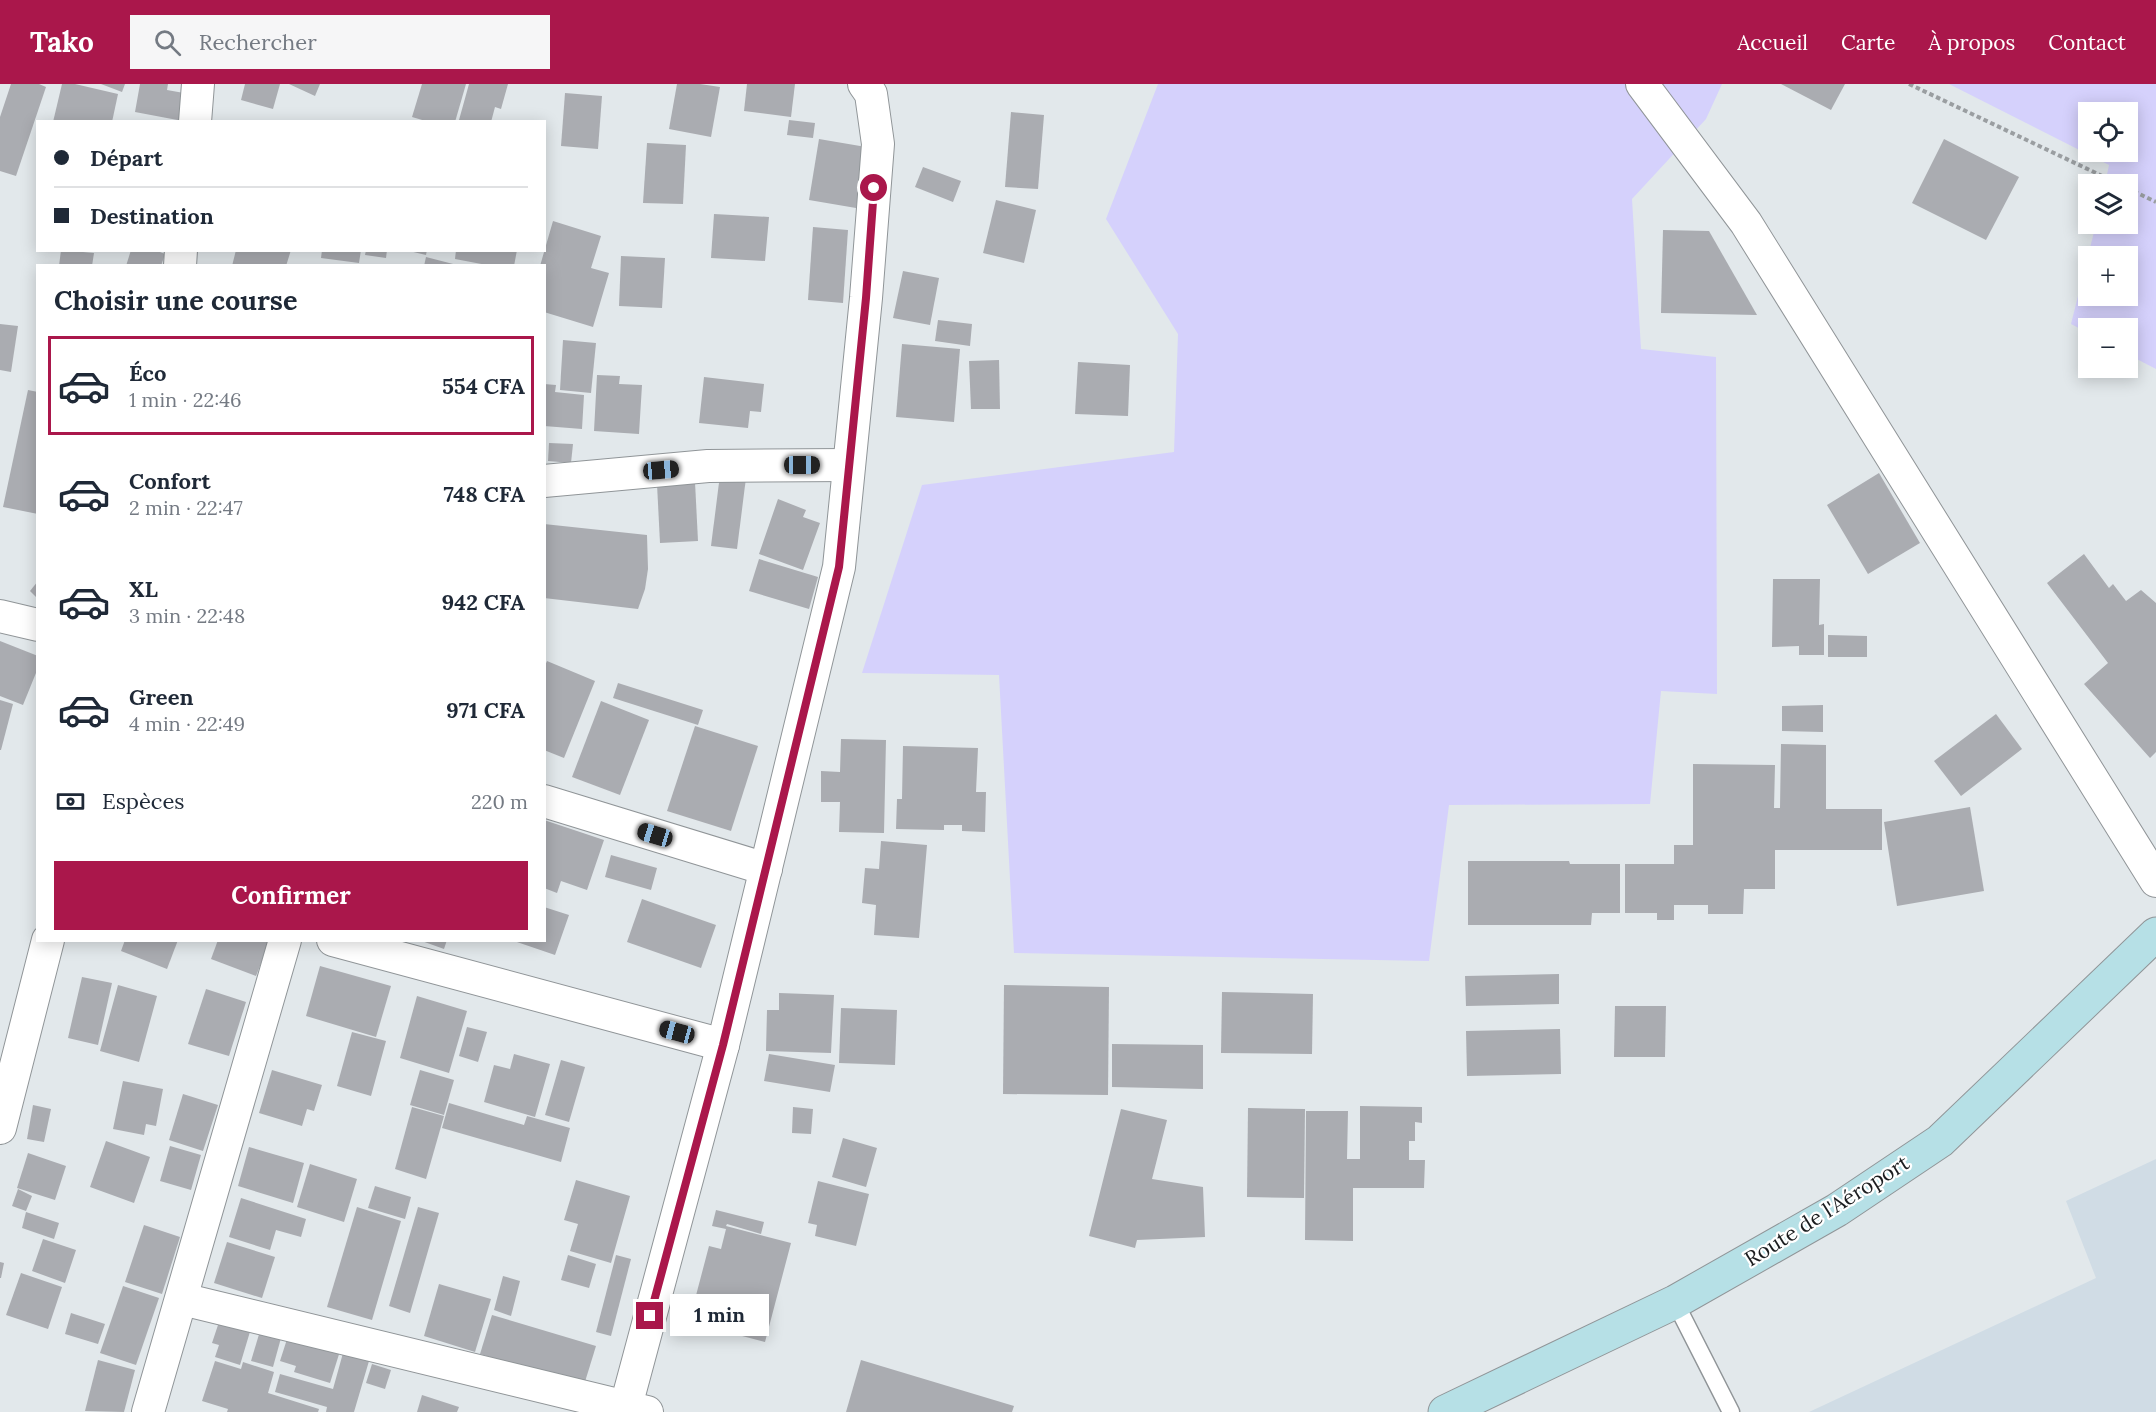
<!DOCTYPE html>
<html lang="fr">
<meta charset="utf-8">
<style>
:root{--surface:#fff;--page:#f6f6f7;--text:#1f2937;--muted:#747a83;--line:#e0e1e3;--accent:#aa174b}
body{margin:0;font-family:Lora,serif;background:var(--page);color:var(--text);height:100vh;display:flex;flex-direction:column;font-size:22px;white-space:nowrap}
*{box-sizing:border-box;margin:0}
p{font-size:20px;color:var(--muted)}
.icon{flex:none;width:33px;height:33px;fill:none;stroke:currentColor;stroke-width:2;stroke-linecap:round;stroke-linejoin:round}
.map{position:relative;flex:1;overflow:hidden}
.drawer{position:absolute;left:36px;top:180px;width:510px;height:678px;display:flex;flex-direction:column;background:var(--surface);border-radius:0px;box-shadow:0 3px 15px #0003}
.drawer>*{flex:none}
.top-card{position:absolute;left:36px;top:36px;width:510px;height:132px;border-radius:0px;box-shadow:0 3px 15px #0003;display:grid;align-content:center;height:132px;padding:0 18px;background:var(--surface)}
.fabs{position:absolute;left:2078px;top:18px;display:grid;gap:12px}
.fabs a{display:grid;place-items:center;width:60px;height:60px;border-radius:0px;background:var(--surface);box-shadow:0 3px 15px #0003;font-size:30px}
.end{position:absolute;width:27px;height:27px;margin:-14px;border:8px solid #aa174b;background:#fff;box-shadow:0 0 0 3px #fff}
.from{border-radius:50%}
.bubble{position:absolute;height:42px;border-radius:0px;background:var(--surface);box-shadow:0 3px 15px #0003;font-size:20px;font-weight:700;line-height:42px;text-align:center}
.car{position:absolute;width:18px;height:36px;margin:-18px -9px;border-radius:8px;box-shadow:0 0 4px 2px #0007;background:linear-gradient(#222 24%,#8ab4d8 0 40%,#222 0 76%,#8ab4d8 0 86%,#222 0)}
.top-card b{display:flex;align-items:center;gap:21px;height:57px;font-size:22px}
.top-card b+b{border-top:2px solid var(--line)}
.top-card i{width:15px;height:15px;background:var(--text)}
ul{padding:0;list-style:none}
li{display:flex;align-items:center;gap:18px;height:99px;margin:0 12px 9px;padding:0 6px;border:3px solid transparent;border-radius:0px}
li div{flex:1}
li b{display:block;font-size:22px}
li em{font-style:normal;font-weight:700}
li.active{border-color:var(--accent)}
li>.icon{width:54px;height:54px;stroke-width:1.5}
h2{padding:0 18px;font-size:27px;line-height:72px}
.pay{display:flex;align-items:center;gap:15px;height:66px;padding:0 18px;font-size:22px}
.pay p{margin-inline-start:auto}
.cta{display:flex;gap:12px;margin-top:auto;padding:12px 18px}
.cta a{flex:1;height:69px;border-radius:0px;background:var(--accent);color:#fff;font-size:24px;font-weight:700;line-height:69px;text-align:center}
header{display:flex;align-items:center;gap:36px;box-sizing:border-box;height:84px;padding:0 30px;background:var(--accent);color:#fff}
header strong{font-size:28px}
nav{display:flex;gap:33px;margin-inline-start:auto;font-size:21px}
.search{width:420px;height:54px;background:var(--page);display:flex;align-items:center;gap:15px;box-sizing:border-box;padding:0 21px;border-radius:0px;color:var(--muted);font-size:22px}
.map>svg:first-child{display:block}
</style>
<header>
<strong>Tako</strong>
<div class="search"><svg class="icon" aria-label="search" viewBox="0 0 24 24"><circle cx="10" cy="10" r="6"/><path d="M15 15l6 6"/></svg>Rechercher</div>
<nav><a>Accueil</a><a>Carte</a><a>À propos</a><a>Contact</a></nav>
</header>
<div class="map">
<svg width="2156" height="1328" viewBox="0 0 2156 1328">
<rect width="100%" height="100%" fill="#e2e8eb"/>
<!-- built -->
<polygon fill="#d0dce5" points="2156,1075 2156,1328 1809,1328 2096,1194 2066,1117"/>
<!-- green -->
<g fill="#d5d1fc" fill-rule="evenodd">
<polygon points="1158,0 1722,0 1706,35 1632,115 1641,265 1716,273 1717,610 1661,607 1650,720 1449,721 1429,877 1014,869 999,591 862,589 922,401 1174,368 1178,250 1106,135"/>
<path d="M1949 0H2156V285L2127 270V244H2088V249L2071 240 2096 140H2127V100H2105L2109 81ZM2088 28H2127V68H2088ZM2088 172H2127V212H2088Z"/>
</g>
<!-- building -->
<g fill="#aaacb1">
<polygon points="11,0 39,0 46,3 16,92 0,87 0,33"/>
<polygon points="62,0 75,0 118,10 112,38 53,38"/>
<polygon points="101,0 125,0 122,8"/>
<polygon points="140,0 168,0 167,6 195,11 188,38 135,28"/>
<polygon points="245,0 280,0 273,25 241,16"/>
<polygon points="289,0 320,0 315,12"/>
<polygon points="422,0 466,0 455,38 429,38 412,33"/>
<polygon points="469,0 508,0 501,25 495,23 491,38 459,36"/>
<polygon points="677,0 700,0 720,3 711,53 669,45"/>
<polygon points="747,0 795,0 791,33 744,27"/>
<polygon points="1781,0 1845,0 1831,26"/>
<polygon points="565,9 602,12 598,65 561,62"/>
<polygon points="1011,28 1044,31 1038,105 1005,103"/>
<polygon points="789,36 815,39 813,54 787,51"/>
<polygon points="819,55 866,63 856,124 809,116"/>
<polygon points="1944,55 2019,93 1986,156 1912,119"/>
<polygon points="647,59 686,61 683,120 643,119"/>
<polygon points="923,83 961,97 953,118 915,103"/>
<polygon points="996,116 1036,126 1024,179 983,169"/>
<polygon points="714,130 769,133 765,177 711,174"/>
<polygon points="553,137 601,152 591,184 609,189 593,243 544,228 544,182 540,182"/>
<polygon points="813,143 848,146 843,219 808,216"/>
<polygon points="1663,146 1709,147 1757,231 1661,229"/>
<polygon points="61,166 94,169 92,182 59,182"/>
<polygon points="131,166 155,166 165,170 161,182 126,182"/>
<polygon points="236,166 291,166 286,182 232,182"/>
<polygon points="322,166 361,166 359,179 321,174"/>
<polygon points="366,166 387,166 386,174 365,171"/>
<polygon points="405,166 427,166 426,171"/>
<polygon points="456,166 517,166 514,182 492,182 455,175"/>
<polygon points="621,172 665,174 662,224 619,222"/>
<polygon points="426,173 457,181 457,182 424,182"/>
<polygon points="903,187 939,194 930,241 893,234"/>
<polygon points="938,236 972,240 970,262 935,257"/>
<polygon points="0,240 18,242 11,288 0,286"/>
<polygon points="563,256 596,259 591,309 560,306"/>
<polygon points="902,260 960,265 954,338 896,333"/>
<polygon points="999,276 1000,325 971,325 969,277"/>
<polygon points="1078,278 1130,281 1128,332 1075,330"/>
<polygon points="597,291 620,292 619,300 642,301 639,350 594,347"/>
<polygon points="704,293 764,300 761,328 750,327 748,344 699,339"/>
<polygon points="544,300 556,301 555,308 584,311 582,345 544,342"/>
<polygon points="28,306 38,308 38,430 3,423"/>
<polygon points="549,359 573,360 571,379 548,377"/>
<polygon points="721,383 747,386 737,465 711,462"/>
<polygon points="1879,389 1920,459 1868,490 1827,421"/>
<polygon points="695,398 698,457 660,459 657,400"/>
<polygon points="778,415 806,426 803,433 820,439 803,486 759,470"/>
<polygon points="544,440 647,451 648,485 645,505 638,525 544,514"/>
<polygon points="2084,470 2109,504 2113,500 2126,517 2141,506 2156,519 2156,668 2150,674 2084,600 2108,579 2047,499"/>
<polygon points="759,475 818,493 809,525 749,507"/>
<polygon points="1773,495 1820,495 1819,541 1824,540 1824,571 1799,571 1799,562 1772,563"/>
<polygon points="38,497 38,515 30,507"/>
<polygon points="1828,551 1867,552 1867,573 1828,573"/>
<polygon points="0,557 38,572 38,584 23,621 0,612"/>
<polygon points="547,577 595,597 564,674 544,666 544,584"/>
<polygon points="618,599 703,626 698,641 613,614"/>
<polygon points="0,616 13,620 1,666 0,666"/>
<polygon points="601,617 649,636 620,711 572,693"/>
<polygon points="1823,621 1823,648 1782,647 1782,622"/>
<polygon points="1996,630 2022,665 1961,712 1934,677"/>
<polygon points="695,642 758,662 731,747 667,727"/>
<polygon points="841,655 886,656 884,749 839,748 840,718 821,718 821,687 840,688"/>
<polygon points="1781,660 1826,661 1826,725 1882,725 1882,766 1775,766 1775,805 1744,805 1743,830 1708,830 1708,821 1674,821 1674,836 1657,836 1657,829 1625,829 1625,780 1674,780 1674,761 1693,761 1693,680 1775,681 1774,724 1780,724"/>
<polygon points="903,662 978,664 976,708 986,708 985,748 962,747 962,741 944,741 944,746 896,745 897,715 902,715"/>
<polygon points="1970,723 1984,807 1897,822 1884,738"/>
<polygon points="544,736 604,756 587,806 561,797 557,809 544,804"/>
<polygon points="881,757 927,761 919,854 874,851 876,821 862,819 865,784 879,785"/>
<polygon points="611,771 657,784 651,806 605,793"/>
<polygon points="1468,777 1569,777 1570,780 1620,780 1620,829 1592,829 1591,841 1468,841"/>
<polygon points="642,815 716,841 701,884 627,858"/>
<polygon points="544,823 569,831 555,871 514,857 544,856"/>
<polygon points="125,856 178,856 167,885 121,867"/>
<polygon points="218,856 263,856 269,859 256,892 211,875"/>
<polygon points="419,856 447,856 444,865"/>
<polygon points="320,882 391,902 376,953 306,932"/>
<polygon points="1559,890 1559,920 1466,922 1465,892"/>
<polygon points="82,893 112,899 98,961 68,954"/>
<polygon points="118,901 157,912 139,978 100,967"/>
<polygon points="1004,901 1109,903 1108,1011 1003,1010"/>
<polygon points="206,905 246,918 229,972 188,960"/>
<polygon points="1222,908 1313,910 1312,970 1221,969"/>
<polygon points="779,909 834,911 831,969 766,967 767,926 779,926"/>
<polygon points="417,912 467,927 449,989 400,974"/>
<polygon points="1615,922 1666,922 1665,973 1614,973"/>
<polygon points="841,924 897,926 895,981 839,979"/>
<polygon points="467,943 487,948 478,978 459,972"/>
<polygon points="1560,945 1561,990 1467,992 1466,947"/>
<polygon points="352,948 386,957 371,1012 337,1002"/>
<polygon points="1112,960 1203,961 1203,1005 1112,1003"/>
<polygon points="514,970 550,980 535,1033 484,1018 494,981 510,985"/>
<polygon points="769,970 835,981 830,1008 764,997"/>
<polygon points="561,976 585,983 569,1038 545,1031"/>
<polygon points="272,986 322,1001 314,1027 307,1025 302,1042 259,1029"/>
<polygon points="420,986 454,996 444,1031 410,1021"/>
<polygon points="123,997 163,1005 156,1042 146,1040 144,1051 113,1045"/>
<polygon points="183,1010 218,1021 203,1067 169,1056"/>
<polygon points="449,1019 524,1041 527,1032 570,1044 561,1078 442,1044"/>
<polygon points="33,1021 51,1025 44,1058 27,1055"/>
<polygon points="1360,1022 1422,1023 1422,1039 1415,1038 1415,1057 1409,1057 1409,1076 1425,1076 1424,1104 1353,1104 1353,1157 1305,1156 1306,1027 1348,1027 1347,1075 1360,1075"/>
<polygon points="412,1023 444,1032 426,1095 395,1085"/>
<polygon points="793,1023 813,1025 811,1050 792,1049"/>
<polygon points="1248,1024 1305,1025 1304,1114 1247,1113"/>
<polygon points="1121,1025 1167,1036 1152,1095 1203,1103 1205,1153 1137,1156 1135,1164 1089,1152"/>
<polygon points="843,1054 877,1064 866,1103 832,1093"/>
<polygon points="106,1057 150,1073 134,1119 90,1103"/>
<polygon points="170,1062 201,1071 191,1106 160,1097"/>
<polygon points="249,1063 304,1079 293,1119 238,1102"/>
<polygon points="28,1069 66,1082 55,1116 17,1104"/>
<polygon points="310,1080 357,1095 344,1138 297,1123"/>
<polygon points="576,1096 630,1112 611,1179 570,1167 578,1140 564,1136"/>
<polygon points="818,1097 869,1110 856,1162 815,1152 817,1141 808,1139"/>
<polygon points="375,1102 411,1113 405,1135 368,1124"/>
<polygon points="18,1105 32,1112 26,1127 12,1122"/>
<polygon points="241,1114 306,1135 301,1153 276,1146 270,1166 229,1153"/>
<polygon points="357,1123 401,1137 372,1236 327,1223"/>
<polygon points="418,1123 439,1129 410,1229 389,1222"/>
<polygon points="716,1126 764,1138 761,1150 727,1140 726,1142 791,1159 765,1258 689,1238 709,1162 721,1165 726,1145 712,1142"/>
<polygon points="26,1128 59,1139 54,1155 22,1144"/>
<polygon points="144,1141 180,1153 162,1210 125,1198"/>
<polygon points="43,1155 76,1166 65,1199 32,1187"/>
<polygon points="227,1158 275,1173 262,1214 214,1199"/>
<polygon points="568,1171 596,1180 589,1204 561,1196"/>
<polygon points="616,1171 631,1175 611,1252 596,1248"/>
<polygon points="0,1178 4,1179 1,1194 0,1194"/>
<polygon points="21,1189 62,1203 48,1245 6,1231"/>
<polygon points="503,1192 520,1197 511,1232 494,1226"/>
<polygon points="439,1200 491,1215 475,1268 424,1252"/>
<polygon points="123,1202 159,1214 136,1281 100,1269"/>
<polygon points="71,1229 105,1240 98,1260 65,1250"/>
<polygon points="492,1231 596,1262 584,1301 480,1270"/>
<polygon points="221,1232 252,1241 240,1281 215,1273 219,1261 212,1259"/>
<polygon points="260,1247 281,1254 273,1283 251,1277"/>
<polygon points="288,1252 340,1267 330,1299 294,1288 296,1282 280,1277"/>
<polygon points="343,1269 369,1277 354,1328 326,1328 327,1323 275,1308 280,1290 333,1305"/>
<polygon points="98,1276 135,1286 124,1328 85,1327"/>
<polygon points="861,1276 1014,1322 1012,1328 846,1328"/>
<polygon points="215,1277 241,1285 243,1278 274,1288 268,1309 319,1325 318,1328 227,1328 228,1325 202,1317"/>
<polygon points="372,1280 391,1286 385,1305 366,1299"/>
<polygon points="422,1311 459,1323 457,1328 417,1328"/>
</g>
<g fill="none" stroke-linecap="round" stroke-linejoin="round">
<!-- lane casing -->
<g stroke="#909598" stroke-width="19">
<polyline id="lane" points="1675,1218 1731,1328"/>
</g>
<!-- street casing -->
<g stroke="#909598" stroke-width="34">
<g id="street">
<polyline points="1642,0 1746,139 2156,797"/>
<polyline points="195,38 198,0"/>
<polyline points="180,182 181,166"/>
<polyline points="544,397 708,382 849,381"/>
<polyline points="0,532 38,541"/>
<polyline points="544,717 766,785"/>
<polyline points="333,856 723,961"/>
<polyline points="0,1044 48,856"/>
<polyline points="182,1215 647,1328"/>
<polyline points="626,1322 723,961 839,483 866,214 878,60 871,10 864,0"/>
<polyline points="148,1328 285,856"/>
</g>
</g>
<!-- secondary casing -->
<g stroke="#909598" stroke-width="35">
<polyline id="secondary" points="1445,1328 1675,1218 1837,1126 1940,1057 2156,850"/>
</g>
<!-- path -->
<g stroke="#9a9ea1" stroke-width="4" stroke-dasharray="4.5 3" stroke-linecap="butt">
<polyline points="1909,0 2119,100"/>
<polyline points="2127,104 2156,118"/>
</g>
<!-- lane -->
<use href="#lane" stroke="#fff" stroke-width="16"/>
<!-- street -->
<use href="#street" stroke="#fff" stroke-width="32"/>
<!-- secondary -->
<use href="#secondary" stroke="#b6e0e6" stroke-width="33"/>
</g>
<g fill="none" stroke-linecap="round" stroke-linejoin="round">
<!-- route -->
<polyline stroke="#aa174b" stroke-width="8" points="650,1232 723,961 839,483 866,214 874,104"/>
</g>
<g text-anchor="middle" stroke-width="4.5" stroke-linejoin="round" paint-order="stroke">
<!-- street labels -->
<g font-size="21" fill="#1b1d1f" stroke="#fff">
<text transform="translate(1827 1127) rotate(-32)" y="7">Route de l'Aéroport</text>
</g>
</g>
</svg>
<div class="fabs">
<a><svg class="icon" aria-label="locate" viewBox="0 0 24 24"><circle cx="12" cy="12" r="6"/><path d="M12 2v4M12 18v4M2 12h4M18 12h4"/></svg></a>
<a><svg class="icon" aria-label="layers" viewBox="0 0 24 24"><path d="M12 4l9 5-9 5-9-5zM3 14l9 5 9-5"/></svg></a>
<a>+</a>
<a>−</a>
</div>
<i class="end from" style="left:874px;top:104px"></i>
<i class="end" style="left:650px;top:1232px"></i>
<div class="bubble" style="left:670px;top:1210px;width:99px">1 min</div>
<i class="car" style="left:802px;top:381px;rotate:90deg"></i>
<i class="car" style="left:661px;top:386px;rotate:85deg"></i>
<i class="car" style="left:655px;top:751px;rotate:287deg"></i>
<i class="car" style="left:677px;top:948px;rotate:285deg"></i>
<div class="top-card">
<b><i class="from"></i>Départ</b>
<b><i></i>Destination</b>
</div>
<section class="drawer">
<h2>Choisir une course</h2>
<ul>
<li class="active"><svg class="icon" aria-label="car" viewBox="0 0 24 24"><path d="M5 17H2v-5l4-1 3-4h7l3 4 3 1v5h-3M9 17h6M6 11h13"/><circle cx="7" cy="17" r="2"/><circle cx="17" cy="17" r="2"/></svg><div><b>Éco</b><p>1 min · 22:46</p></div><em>554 CFA</em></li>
<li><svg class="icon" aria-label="car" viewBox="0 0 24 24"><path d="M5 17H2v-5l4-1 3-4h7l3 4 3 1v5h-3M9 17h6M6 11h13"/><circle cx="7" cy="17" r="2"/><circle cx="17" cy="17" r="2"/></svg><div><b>Confort</b><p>2 min · 22:47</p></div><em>748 CFA</em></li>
<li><svg class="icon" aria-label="car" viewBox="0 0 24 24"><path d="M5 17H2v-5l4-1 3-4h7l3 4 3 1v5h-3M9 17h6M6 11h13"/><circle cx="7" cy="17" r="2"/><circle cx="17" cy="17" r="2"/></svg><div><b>XL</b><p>3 min · 22:48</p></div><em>942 CFA</em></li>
<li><svg class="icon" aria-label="car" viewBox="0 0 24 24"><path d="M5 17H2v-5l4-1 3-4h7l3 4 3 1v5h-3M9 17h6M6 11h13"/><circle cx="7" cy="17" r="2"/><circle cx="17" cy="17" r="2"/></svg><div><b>Green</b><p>4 min · 22:49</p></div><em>971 CFA</em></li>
</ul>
<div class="pay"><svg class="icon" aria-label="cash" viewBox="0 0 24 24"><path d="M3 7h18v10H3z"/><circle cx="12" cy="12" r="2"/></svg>Espèces<p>220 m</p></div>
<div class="cta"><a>Confirmer</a></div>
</section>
</div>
